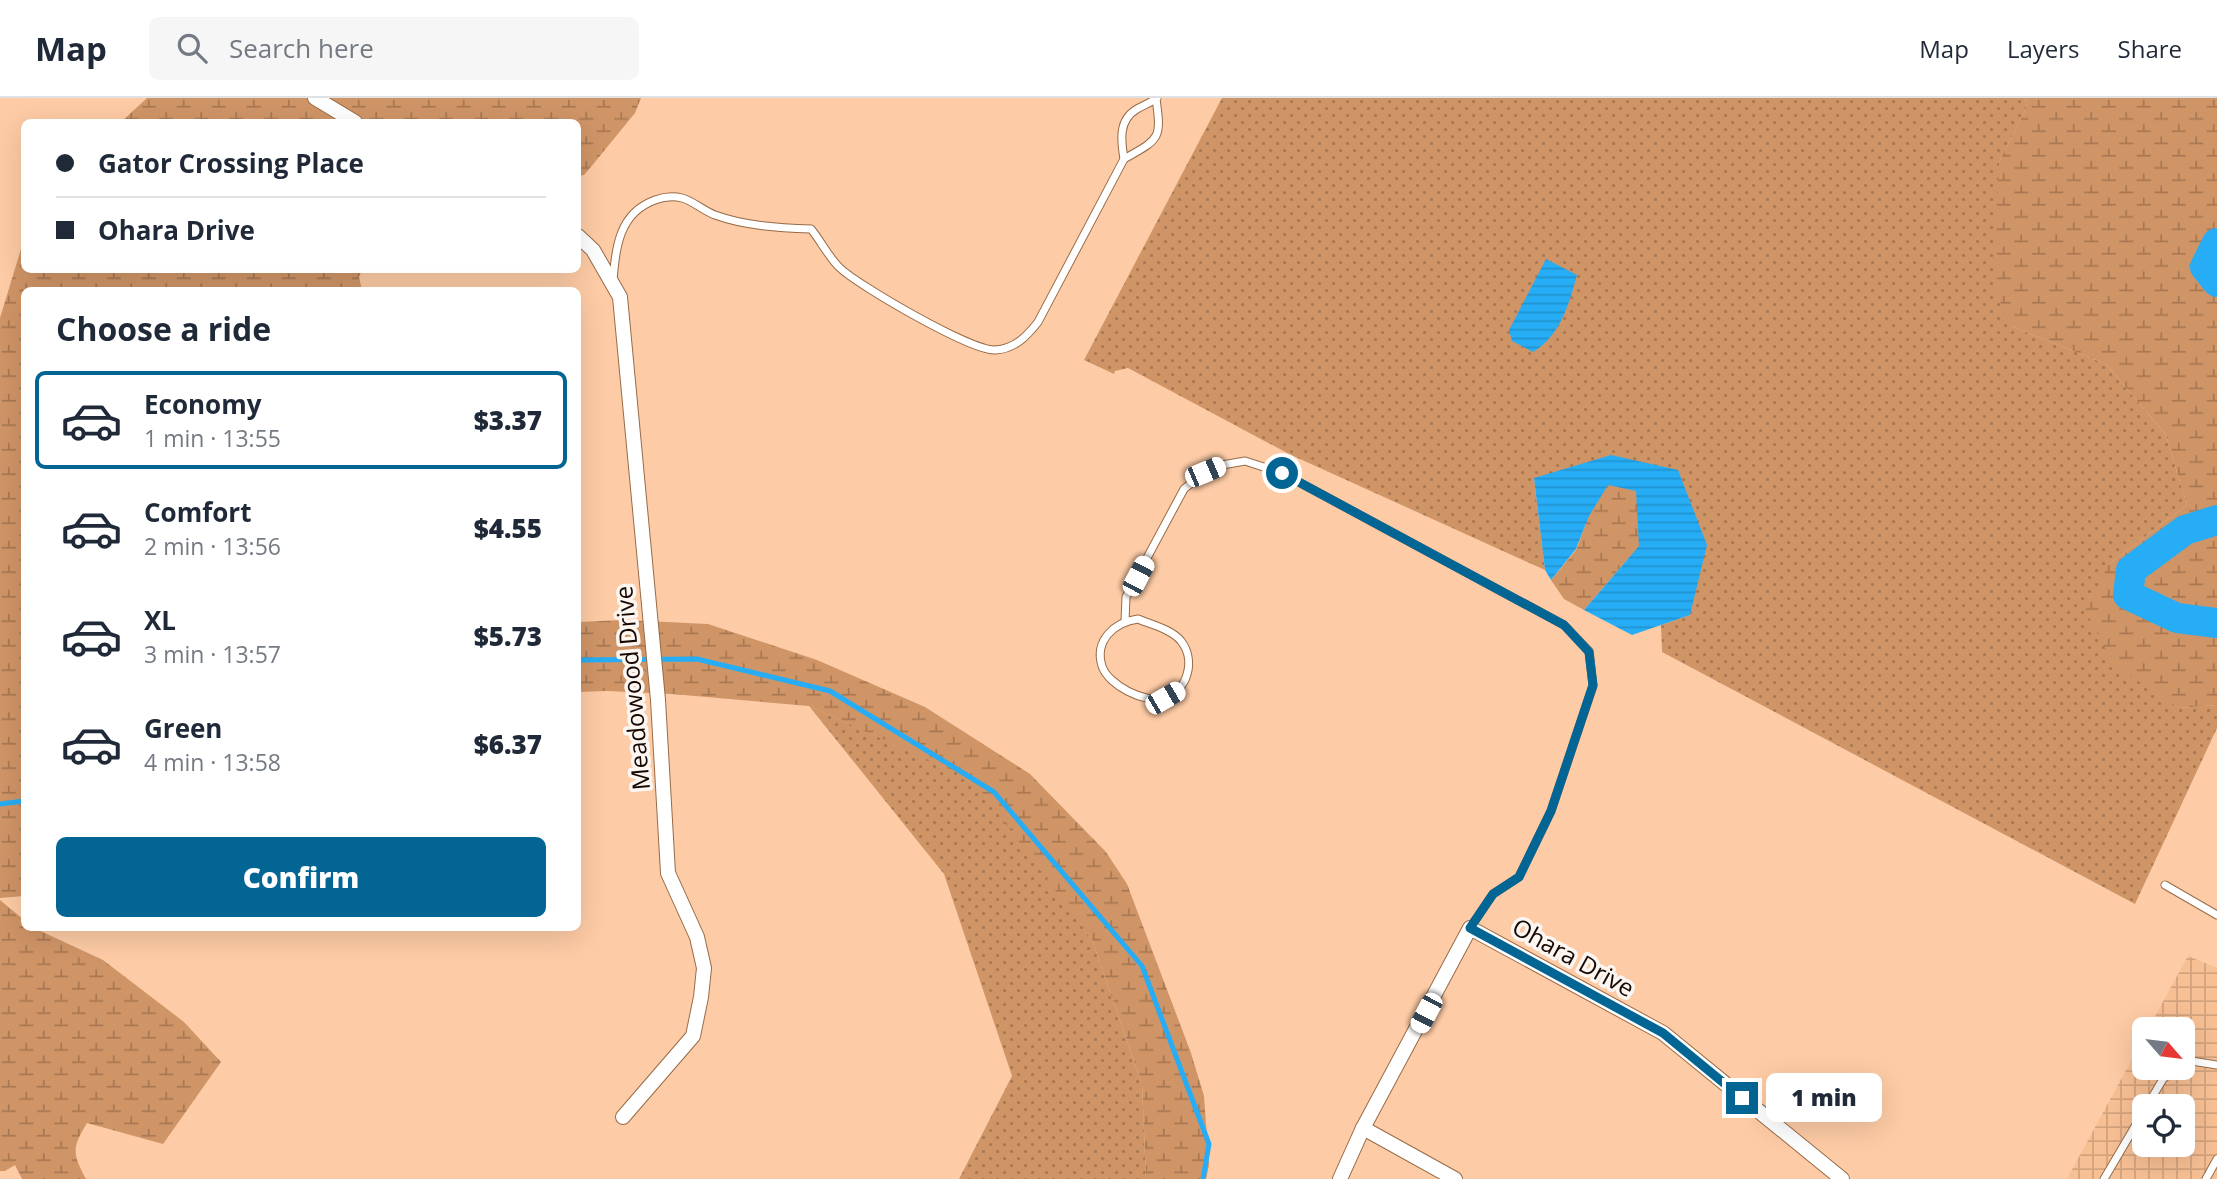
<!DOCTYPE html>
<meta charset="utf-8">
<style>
:root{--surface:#fff;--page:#f6f6f7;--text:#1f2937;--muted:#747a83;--line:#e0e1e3;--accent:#036594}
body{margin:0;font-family:"Open Sans",sans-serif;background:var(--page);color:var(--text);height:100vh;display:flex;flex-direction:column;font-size:26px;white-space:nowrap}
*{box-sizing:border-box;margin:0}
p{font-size:23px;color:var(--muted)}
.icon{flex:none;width:38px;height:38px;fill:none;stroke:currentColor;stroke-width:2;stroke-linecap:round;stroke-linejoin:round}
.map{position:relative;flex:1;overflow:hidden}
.sheet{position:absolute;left:21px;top:189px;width:560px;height:644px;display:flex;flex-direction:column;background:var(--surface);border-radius:10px;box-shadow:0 7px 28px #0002}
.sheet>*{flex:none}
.banner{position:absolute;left:21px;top:21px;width:560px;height:154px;border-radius:10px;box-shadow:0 7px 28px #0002;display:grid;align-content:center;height:154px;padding:0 35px;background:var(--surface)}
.needle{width:46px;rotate:118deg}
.buttons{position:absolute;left:2132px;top:919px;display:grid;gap:14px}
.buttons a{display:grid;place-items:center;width:63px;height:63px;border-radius:10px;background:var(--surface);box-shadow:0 7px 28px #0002;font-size:35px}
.end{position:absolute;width:32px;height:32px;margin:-16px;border:9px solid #036594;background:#fff;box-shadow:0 0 0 4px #fff}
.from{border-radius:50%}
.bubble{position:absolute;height:49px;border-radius:10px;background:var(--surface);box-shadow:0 7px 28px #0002;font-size:23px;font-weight:800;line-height:49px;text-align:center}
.car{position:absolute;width:21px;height:42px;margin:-21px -10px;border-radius:9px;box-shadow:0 0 5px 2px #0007;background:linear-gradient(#fff 24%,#345 0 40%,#fff 0 76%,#345 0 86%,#fff 0)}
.banner b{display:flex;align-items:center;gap:24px;height:66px;font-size:26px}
.banner b+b{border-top:2px solid var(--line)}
.banner i{width:18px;height:18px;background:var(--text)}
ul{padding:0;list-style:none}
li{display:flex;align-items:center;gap:21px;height:98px;margin:0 14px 10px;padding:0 21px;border:4px solid transparent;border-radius:10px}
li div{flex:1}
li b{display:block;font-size:26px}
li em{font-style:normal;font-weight:800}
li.active{border-color:var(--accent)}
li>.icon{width:63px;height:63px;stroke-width:1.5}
h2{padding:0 35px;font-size:32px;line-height:84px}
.button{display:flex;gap:14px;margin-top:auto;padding:14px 35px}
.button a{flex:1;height:80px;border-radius:10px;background:var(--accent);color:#fff;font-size:28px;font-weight:800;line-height:80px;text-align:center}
header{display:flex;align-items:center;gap:42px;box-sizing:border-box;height:98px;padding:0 35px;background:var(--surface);border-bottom:2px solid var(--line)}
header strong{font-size:33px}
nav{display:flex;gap:38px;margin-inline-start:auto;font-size:24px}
.search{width:490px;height:63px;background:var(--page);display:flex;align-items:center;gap:18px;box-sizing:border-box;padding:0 24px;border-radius:10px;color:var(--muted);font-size:26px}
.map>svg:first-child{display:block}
</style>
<header>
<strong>Map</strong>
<div class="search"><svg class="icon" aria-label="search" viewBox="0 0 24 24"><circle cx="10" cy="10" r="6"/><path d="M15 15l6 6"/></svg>Search here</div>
<nav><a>Map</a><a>Layers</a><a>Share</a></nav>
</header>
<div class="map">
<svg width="2217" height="1081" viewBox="0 0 2217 1081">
<defs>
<pattern id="industrial-grid" width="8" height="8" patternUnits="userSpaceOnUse" patternTransform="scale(1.75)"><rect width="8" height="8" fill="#f7bf94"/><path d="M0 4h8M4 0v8" fill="none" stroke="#d3a37e"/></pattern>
<pattern id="grass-dots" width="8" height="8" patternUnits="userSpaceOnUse" patternTransform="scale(1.75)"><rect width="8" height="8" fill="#d09567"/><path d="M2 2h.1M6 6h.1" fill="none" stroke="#a87852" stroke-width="1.8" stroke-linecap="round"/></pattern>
<pattern id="wetland-marsh" width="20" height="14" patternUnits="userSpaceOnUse" patternTransform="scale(1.75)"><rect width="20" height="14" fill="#d09567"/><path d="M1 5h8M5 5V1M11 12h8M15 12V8" fill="none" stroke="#a87852"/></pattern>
<pattern id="water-rules" width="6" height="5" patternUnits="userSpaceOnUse" patternTransform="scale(1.75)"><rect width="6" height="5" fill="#26adf5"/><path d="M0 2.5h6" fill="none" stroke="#2193d0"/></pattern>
</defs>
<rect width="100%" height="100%" fill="#fdcba5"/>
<!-- industrial -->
<path fill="url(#industrial-grid)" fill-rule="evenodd" d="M2188 858 2217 870V1081H2067L2144 939V970H2182V931H2148ZM2144 1008H2182V1046H2144Z"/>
<!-- grass -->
<g fill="url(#grass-dots)">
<polygon points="1222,0 2025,0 2027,9 1999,64 2011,228 2106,266 2166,337 2187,407 2109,466 2179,610 2217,607 2217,630 2135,806 1662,554 1661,527 1690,517 1534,380 1545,472 1289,356 1128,270 1115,273 1114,276 1084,262"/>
<polygon points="809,608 978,683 1092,842 1142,986 1146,1081 959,1081 1012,978 944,776"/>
</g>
<!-- wetland -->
<g fill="url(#wetland-marsh)">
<polygon points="147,0 641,0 635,15 590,70 584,77 578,78 578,24 121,24"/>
<polygon points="2025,0 2217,0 2217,607 2179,610 2114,567 2085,512 2109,466 2187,407 2166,337 2106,266 2011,228 1993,189 1999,64 2027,9"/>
<polygon points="24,141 24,172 362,172 359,179 362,192 24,192 24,798 0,800 0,220"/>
<polygon points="1609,387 1637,393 1639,448 1584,512 1564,501 1551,482 1576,452 1589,418"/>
<polygon points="623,522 708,526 817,562 925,609 1030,676 1106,754 1127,786 1191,955 1204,998 1209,1067 1206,1081 1146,1081 1142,986 1092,842 973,682 809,608 672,596 607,593 578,594 578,524"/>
<path d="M0 802 24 822V830H34L103 862 184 924 221 964 163 1046 87 1025C72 1050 72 1055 86 1081H22L15 1067 5 1073H0Z"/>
</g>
<!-- water -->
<g fill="url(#water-rules)">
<path d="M1546 161 1577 177C1569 206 1560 238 1533 254L1512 243 1509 232Z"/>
<polygon points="1611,357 1678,372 1707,447 1690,517 1632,537 1584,512 1639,448 1636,393 1608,387 1589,418 1576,451 1551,482 1545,472 1534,380"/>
</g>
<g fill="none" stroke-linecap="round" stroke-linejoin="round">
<!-- stream -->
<g stroke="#26adf5" stroke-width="5">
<polyline points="578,562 697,561 830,593 994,694 1142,868 1209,1046 1203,1081"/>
<polyline points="0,706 24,703"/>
</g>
<!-- river -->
<g stroke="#26adf5" stroke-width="30">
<polyline points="2217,145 2205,169 2217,184"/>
<polyline points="2217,422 2185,432 2131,472 2128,497 2177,520 2217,525"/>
</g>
<!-- lane casing -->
<g stroke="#976b47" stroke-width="9">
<g id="lane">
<path d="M1124 61C1159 41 1162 42 1156 1"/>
<path d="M613 182C616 149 619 115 655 102 663 99 674 98 682 100 693 103 704 113 715 117 745 128 780 130 811 131 821 143 829 160 840 170 859 188 971 253 995 252 1015 251 1027 238 1038 224L1124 61C1121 43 1118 22 1137 11 1144 7 1150 5 1157 0"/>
<path d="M1138 521C1152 527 1171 531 1181 543 1196 562 1188 593 1164 600 1145 606 1108 587 1102 568 1094 542 1115 524 1138 521Z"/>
<polyline points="1125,523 1126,499 1184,391 1205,374 1222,367 1245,363 1282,375 1564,527 1589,553 1593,588 1551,713 1519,779 1493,796 1470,830"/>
<polyline points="2165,787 2217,817"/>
<polyline points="2182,964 2185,962 2217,967"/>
<polyline points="2147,1008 2163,981 2176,970"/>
<polyline points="2104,1081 2144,1013"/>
<polyline points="2206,1081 2217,1061"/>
</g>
</g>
<!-- street casing -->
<g stroke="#976b47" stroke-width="16">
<g id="street">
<polyline points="315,0 355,24"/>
<polyline points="578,138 593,152 620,199 658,602 668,775 697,839 704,870 701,899 693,938 623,1019"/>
<polyline points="1363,1030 1455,1081"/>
<polyline points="1340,1081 1363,1030 1470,830 1663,935 1842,1081"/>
</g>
</g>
<!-- lane -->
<use href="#lane" stroke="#fff" stroke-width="7"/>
<!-- street -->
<use href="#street" stroke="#fff" stroke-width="14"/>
</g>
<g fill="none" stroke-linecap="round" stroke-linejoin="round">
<!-- route -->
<polyline stroke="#036594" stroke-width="9" points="1282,375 1564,527 1589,554 1593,587 1551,713 1519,779 1493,796 1470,830 1663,935 1742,1000"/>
</g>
<g text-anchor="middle" stroke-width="7" stroke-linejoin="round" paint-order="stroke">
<!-- street labels -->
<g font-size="24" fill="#170700" stroke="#fbf6f2">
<text transform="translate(633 590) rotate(-95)" y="8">Meadowood Drive</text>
<text transform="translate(1573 860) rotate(29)" y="8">Ohara Drive</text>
</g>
</g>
</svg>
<div class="buttons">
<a><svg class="needle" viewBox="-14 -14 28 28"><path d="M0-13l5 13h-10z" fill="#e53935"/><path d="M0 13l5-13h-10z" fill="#747a83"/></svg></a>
<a><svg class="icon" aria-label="locate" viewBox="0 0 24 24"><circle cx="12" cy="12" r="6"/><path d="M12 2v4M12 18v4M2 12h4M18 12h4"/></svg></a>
</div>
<i class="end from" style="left:1282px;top:375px"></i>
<i class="end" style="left:1742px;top:1000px"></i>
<div class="bubble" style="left:1766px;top:975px;width:116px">1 min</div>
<i class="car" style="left:1205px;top:374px;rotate:67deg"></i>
<i class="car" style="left:1138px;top:478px;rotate:28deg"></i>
<i class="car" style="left:1165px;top:600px;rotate:60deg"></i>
<i class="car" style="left:1426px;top:915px;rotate:208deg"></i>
<div class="banner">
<b><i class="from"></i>Gator Crossing Place</b>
<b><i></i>Ohara Drive</b>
</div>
<section class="sheet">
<h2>Choose a ride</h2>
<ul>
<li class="active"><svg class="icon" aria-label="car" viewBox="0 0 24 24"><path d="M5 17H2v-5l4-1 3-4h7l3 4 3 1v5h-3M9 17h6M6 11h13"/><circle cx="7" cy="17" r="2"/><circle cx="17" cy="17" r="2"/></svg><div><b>Economy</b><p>1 min · 13:55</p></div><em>$3.37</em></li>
<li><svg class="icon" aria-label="car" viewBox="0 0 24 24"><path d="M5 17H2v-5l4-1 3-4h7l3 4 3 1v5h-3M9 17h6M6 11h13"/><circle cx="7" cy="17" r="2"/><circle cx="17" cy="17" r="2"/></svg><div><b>Comfort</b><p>2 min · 13:56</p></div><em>$4.55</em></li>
<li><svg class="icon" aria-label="car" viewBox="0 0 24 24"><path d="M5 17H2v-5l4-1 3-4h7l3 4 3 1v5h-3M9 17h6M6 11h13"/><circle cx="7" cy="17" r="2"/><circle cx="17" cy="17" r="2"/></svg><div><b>XL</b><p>3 min · 13:57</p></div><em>$5.73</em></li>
<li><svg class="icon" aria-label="car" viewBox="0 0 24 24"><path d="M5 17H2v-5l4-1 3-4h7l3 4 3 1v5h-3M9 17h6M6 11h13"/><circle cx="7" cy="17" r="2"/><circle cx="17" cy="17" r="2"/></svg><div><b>Green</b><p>4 min · 13:58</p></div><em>$6.37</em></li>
</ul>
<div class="button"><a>Confirm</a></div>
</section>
</div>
